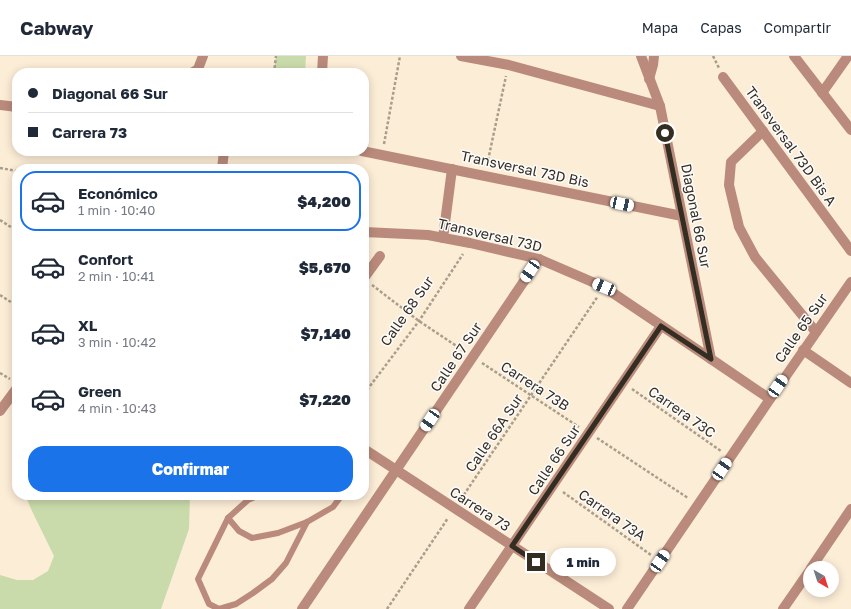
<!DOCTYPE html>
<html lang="es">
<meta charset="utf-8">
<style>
:root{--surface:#fff;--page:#f2f2f3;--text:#1f2937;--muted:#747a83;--line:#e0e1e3;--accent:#1a73e8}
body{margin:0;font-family:"Golos Text",sans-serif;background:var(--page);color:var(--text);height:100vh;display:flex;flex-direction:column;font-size:15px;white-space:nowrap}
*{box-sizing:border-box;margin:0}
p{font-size:13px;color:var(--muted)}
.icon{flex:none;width:22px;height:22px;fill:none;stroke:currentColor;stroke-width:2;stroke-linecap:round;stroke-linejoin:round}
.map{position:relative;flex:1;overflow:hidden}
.details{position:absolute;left:12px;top:108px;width:357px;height:336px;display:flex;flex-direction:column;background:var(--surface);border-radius:16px;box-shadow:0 2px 10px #0003}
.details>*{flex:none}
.hud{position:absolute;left:12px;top:12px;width:357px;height:88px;border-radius:16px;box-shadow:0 2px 10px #0003;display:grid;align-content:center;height:88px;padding:0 16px;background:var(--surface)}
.needle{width:26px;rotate:141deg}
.tools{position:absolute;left:803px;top:505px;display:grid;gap:8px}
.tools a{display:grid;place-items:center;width:36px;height:36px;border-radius:50%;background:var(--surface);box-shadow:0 2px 10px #0003;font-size:20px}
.end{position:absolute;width:18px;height:18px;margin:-9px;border:5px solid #342d22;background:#fff;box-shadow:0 0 0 2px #fff}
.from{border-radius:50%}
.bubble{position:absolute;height:28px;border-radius:14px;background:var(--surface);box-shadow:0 2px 10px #0003;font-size:13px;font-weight:800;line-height:28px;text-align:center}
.car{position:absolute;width:12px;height:24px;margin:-12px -6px;border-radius:5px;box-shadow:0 0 3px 1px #0007;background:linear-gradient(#fff 24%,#345 0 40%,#fff 0 76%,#345 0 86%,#fff 0)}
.hud b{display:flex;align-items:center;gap:14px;height:38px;font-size:15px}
.hud b+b{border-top:1px solid var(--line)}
.hud i{width:10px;height:10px;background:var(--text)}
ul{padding:7px 0 0;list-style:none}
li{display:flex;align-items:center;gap:12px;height:60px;margin:0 8px 6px;padding:0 8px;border:2px solid transparent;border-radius:16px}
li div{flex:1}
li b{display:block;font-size:15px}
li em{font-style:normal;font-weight:800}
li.selected{border-color:var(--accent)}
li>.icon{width:36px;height:36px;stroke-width:1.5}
.primary-button{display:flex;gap:8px;margin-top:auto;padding:8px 16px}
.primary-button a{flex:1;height:46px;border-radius:16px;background:var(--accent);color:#fff;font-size:16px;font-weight:800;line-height:46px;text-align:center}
header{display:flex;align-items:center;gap:24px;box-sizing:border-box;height:56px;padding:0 20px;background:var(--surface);border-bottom:1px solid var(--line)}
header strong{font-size:19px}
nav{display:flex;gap:22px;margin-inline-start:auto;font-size:14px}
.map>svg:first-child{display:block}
</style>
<header>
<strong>Cabway</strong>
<nav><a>Mapa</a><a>Capas</a><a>Compartir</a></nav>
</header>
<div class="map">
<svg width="851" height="553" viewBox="0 0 851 553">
<rect width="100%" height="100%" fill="#fcedd7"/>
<!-- green -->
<g fill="#cadbab">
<polygon points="276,0 306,0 305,17 274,17"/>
<polygon points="25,439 190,439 189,473 161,553 0,553 0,519 17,524 33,524 48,515 54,500 32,455"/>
</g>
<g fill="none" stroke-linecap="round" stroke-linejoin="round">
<!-- path -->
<g stroke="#a99e8c" stroke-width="2.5" stroke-dasharray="3 2" stroke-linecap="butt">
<polyline points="713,0 719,12"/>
<polyline points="274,17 276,0"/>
<polyline points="384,88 400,0"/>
<polyline points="487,109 506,20"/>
<polyline points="0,112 17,115"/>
<polyline points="0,164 17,175"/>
<polyline points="372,229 419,265 464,295"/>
<polyline points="0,239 17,250"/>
<polyline points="482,307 579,371"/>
<polyline points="0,317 10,323"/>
<polyline points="632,333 721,395"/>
<polyline points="364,338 419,265 463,198"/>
<polyline points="597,382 688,442"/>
<polyline points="563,436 651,499"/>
<polyline points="461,443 598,240"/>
<polyline points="387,553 448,462"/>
</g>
<!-- service -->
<g stroke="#ba8b7c" stroke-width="6">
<polyline points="259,439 248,444 228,462 198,523 209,548 219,553 236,548 253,537 272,523 286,507 307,466"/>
<polyline points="228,462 239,475 252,482 278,477 307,466 333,451 342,439"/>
</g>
<!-- minor -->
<g stroke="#ba8b7c" stroke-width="10">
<polyline points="461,0 509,9 660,50"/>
<polyline points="794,0 851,74"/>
<polyline points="192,17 198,13 203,0"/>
<polyline points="322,17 323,0"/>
<polyline points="723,21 851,195"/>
<polyline points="649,23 653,9 654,0"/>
<polyline points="822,37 848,0"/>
<polyline points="0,49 17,51"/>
<polyline points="763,75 731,106 729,129 739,171 755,201 816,276"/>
<polyline points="362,95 682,160"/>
<polyline points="222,113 224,95"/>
<polyline points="364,176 428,179 470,187 539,203 604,231 711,303"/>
<polyline points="443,182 452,113"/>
<polyline points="364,222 380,200"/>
<polyline points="803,294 851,327"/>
<polyline points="770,343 851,226"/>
<polyline points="0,355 17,332"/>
<polyline points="364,393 609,553"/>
<polyline points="811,512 851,453"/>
<polyline points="302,553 539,203"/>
<polyline points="469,553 661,270"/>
<polyline points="783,553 810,514"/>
</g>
<!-- tertiary -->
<polyline stroke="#ba8b7c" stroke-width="10" points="627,553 770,343 711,303 660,50 641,0"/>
</g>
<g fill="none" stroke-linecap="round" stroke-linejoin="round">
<!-- route -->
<polyline stroke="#342d22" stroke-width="5" points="536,506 512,490 661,270 711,303 665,77"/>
</g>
<g text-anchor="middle" stroke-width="3" stroke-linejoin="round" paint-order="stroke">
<!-- street labels -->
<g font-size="14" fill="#342d22" stroke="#fcfcfc">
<text transform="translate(791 90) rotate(54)" y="5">Transversal 73D Bis A</text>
<text transform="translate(525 113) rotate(12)" y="5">Transversal 73D Bis</text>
<text transform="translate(696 160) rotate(79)" y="5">Diagonal 66 Sur</text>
<text transform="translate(490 179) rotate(13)" y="5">Transversal 73D</text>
<text transform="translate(407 255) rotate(-55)" y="5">Calle 68 Sur</text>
<text transform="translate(801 272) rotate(-55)" y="5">Calle 65 Sur</text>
<text transform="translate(456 301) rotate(-56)" y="5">Calle 67 Sur</text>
<text transform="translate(535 330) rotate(33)" y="5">Carrera 73B</text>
<text transform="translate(682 356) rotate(35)" y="5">Carrera 73C</text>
<text transform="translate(494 377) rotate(-56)" y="5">Calle 66A Sur</text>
<text transform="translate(554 404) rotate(-56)" y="5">Calle 66 Sur</text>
<text transform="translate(480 453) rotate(33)" y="5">Carrera 73</text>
<text transform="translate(612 459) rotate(35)" y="5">Carrera 73A</text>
</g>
</g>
</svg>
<div class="tools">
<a><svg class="needle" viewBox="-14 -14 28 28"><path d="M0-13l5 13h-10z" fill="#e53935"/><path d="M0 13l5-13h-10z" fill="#747a83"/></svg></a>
</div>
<i class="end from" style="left:665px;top:77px"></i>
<i class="end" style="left:536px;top:506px"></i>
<div class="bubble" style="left:550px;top:492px;width:66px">1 min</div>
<i class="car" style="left:622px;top:148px;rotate:102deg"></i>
<i class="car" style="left:530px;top:215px;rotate:214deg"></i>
<i class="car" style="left:604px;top:231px;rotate:293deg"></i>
<i class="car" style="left:778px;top:330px;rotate:34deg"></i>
<i class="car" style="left:430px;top:364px;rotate:214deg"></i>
<i class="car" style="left:722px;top:413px;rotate:34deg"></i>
<i class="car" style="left:660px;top:505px;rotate:34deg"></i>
<div class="hud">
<b><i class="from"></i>Diagonal 66 Sur</b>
<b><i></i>Carrera 73</b>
</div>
<section class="details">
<ul>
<li class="selected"><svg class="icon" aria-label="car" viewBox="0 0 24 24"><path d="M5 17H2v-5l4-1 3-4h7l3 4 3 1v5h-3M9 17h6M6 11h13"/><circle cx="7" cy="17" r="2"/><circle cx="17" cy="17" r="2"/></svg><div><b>Económico</b><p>1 min · 10:40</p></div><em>$4,200</em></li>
<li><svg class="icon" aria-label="car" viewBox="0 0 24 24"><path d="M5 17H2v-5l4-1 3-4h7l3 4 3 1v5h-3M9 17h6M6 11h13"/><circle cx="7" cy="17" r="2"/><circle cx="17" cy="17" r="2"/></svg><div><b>Confort</b><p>2 min · 10:41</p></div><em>$5,670</em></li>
<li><svg class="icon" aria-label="car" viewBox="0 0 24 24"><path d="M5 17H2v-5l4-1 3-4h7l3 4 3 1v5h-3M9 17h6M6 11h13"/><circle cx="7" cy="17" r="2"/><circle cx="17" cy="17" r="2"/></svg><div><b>XL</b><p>3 min · 10:42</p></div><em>$7,140</em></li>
<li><svg class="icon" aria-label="car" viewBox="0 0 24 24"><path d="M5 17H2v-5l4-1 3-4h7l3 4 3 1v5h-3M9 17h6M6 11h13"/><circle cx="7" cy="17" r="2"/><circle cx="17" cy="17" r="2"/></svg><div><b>Green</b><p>4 min · 10:43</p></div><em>$7,220</em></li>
</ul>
<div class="primary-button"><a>Confirmar</a></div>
</section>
</div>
